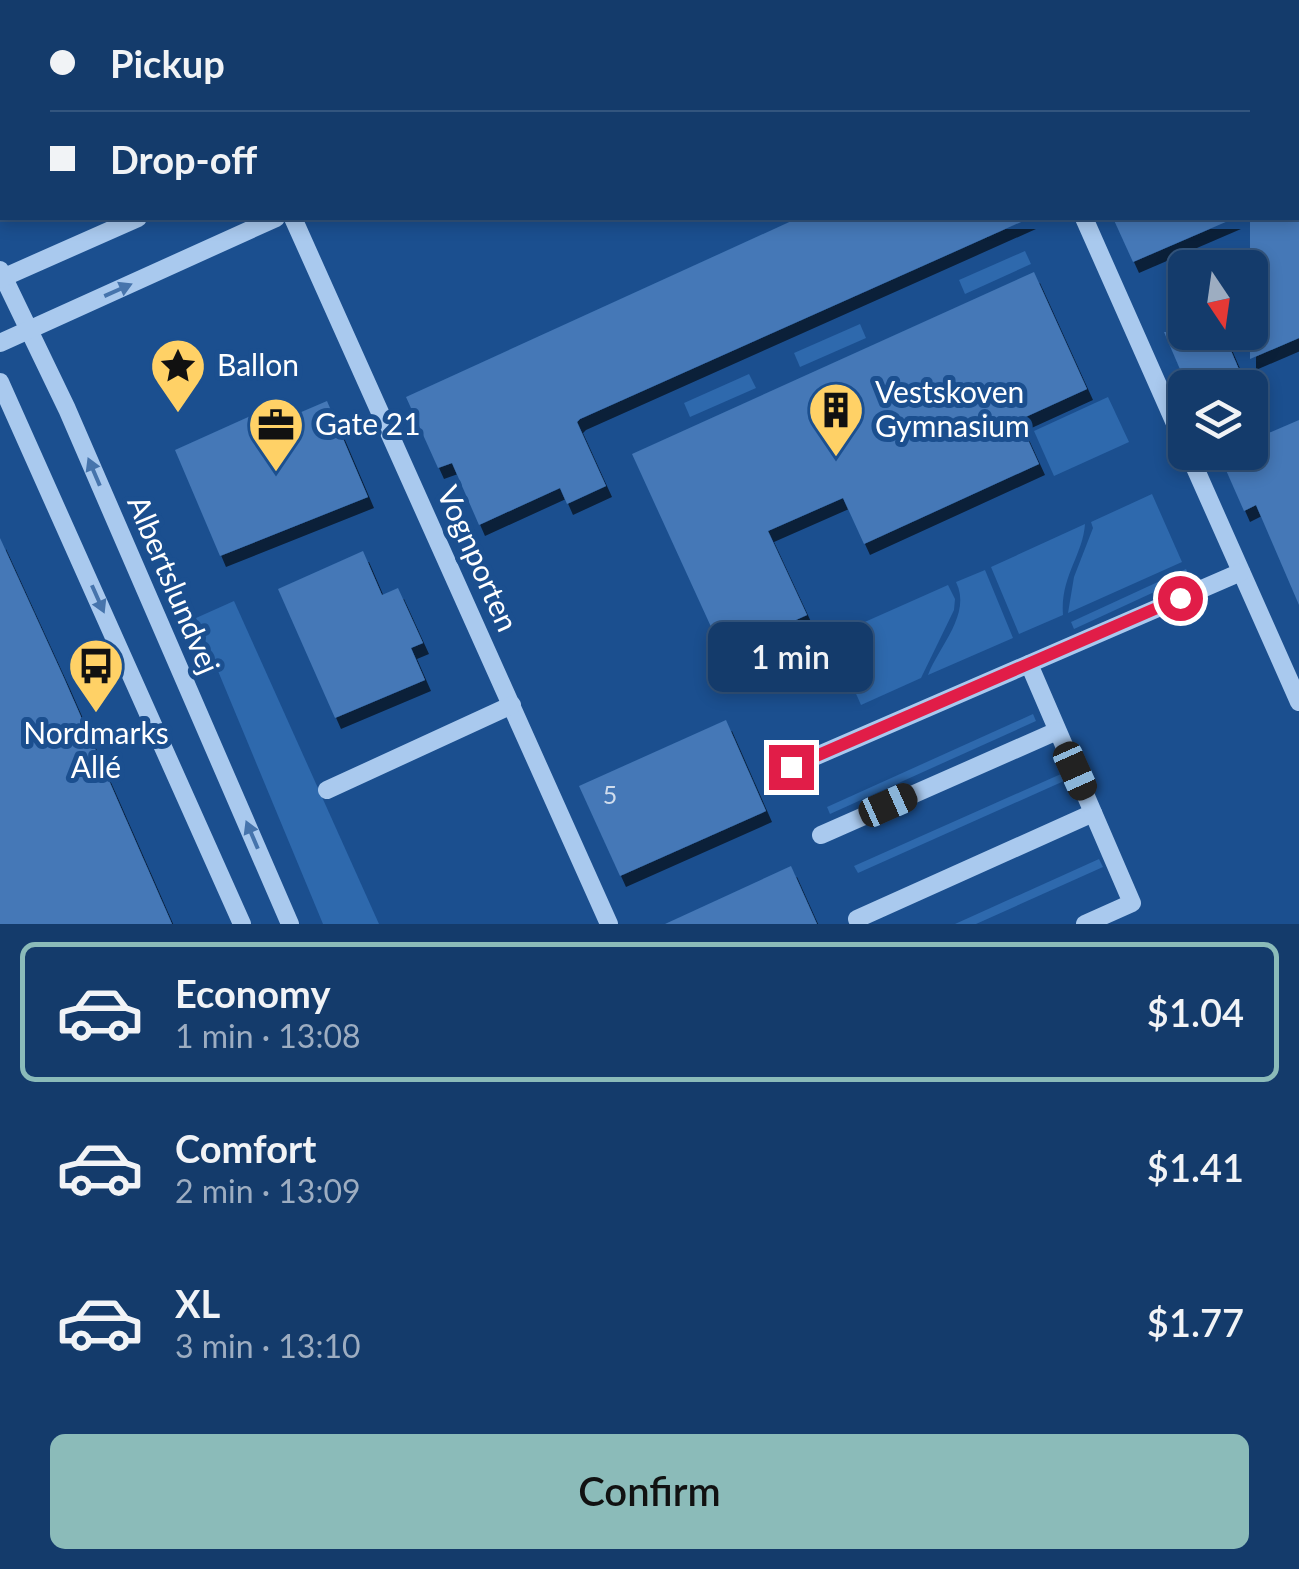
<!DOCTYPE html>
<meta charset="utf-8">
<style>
:root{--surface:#143b6b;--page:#214673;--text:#f1f3f6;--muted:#9dadc1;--line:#33557e;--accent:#8bbbb9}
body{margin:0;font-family:Lato,sans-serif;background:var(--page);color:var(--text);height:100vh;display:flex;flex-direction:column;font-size:38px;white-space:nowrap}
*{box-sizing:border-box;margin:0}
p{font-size:32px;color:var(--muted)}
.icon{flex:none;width:55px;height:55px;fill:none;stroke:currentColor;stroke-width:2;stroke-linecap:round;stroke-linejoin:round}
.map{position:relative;height:924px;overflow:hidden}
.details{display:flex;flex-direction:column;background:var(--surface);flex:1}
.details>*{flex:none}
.banner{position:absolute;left:0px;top:0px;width:1300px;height:220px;box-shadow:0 5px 15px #0003,0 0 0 2px var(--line);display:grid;align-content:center;height:220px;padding:0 50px;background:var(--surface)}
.needle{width:65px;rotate:167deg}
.buttons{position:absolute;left:1168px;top:250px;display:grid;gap:20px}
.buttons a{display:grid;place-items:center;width:100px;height:100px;border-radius:15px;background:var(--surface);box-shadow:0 5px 15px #0003,0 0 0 2px var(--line);font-size:50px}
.end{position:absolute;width:45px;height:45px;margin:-22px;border:12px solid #e11d48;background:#fff;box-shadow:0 0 0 5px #fff}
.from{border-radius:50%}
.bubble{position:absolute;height:70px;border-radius:15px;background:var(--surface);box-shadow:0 5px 15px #0003,0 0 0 2px var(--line);font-size:32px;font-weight:600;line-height:70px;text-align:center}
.car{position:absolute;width:30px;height:60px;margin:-30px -15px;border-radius:12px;box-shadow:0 0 8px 2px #0007;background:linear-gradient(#222 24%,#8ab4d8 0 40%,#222 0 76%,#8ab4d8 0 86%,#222 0)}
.banner b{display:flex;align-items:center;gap:35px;height:95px;font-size:38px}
.banner b+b{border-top:2px solid var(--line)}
.banner i{width:25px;height:25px;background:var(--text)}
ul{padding:18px 0 0;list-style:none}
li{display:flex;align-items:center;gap:30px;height:140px;margin:0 20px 15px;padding:0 30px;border:5px solid transparent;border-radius:15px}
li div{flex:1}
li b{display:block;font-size:38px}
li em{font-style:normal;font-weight:600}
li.current{border-color:var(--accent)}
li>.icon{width:90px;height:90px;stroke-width:1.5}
.primary-button{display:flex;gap:20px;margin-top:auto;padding:20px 50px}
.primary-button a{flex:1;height:115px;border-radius:15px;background:var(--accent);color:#111;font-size:40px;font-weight:600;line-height:115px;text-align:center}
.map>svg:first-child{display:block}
</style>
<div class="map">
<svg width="1299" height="924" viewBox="0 0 1299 924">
<defs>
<filter id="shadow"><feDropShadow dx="6" dy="11" stdDeviation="0" flood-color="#0009"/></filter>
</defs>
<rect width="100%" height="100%" fill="#1b4f8f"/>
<!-- green -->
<g fill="#2e69ad">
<polygon points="1025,251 1031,264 965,294 959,280"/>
<polygon points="860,324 866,338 800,367 794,353"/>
<polygon points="749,374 756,388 690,417 684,403"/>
<polygon points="1108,397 1129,442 1054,476 1034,431"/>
<polygon points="1152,494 1182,562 1068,613 1074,577 1093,528 1091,522"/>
<path d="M1085 524C1083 555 1060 577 1063 615L1019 634 991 567Z"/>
<polygon points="1186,569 1189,576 1074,629 1071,622"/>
<path d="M985 570 1013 638 928 675C939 646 972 614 956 582Z"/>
<polygon points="948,585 955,599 954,610 921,678 861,705 831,637"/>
<polygon points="234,601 379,924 323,924 196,618"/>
<polygon points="1033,714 1036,721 830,814 827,807"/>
<polygon points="1061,774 1064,781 858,873 854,866"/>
<polygon points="1099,859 1103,867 976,924 955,924"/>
</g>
<!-- building -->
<g fill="#4478b7" filter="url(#shadow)">
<polygon points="798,218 1030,218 580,419 577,422 606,486 567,504 560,488 479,525 452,463 438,468 406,397"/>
<polygon points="1113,218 1235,218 1133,262"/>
<polygon points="1250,218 1299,218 1299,338 1250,359"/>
<polygon points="1034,272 1087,389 1019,420 1039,464 864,544 843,498 768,531 807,615 723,653 632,454"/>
<polygon points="1164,332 1223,332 1247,388 1188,388"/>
<polygon points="327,401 368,497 220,556 175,450 264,410 271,425"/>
<polygon points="1299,420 1299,605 1256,505 1244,511 1218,452 1250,452 1250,441"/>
<polygon points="0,538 64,678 172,924 0,924"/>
<polygon points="363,551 382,595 398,588 423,643 411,648 425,680 335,718 278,589"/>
<polygon points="726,720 766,811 620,876 579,786"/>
<polygon points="791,866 817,924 665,924"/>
</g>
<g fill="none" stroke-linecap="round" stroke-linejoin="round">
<!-- minor -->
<g stroke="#a9c9ee" stroke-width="18">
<polyline points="985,0 986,2"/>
<polyline points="634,2 639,0"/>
<polyline points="746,2 752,0"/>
<polyline points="293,218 609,924"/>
<polyline points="1084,218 1185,446"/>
<polyline points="0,270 67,409 290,924"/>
<polyline points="0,279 138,218"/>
<polyline points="0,343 276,218"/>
<polyline points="0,382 242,924"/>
<polyline points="1188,452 1299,702"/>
<polyline points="1029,664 1132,903 1085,924"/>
<polyline points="791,767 1241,572"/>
<polyline points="327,790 512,705"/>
<polyline points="821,835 1057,731"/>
<polyline points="857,919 1093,813"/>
</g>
</g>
<!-- one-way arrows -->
<defs><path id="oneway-solid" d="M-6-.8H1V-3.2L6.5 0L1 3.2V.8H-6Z" transform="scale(2.5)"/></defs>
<g fill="#4674ac">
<use href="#oneway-solid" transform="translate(118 290) rotate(-24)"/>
<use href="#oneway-solid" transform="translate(94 472) rotate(-113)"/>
<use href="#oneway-solid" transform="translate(98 599) rotate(66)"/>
<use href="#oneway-solid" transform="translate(252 835) rotate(-113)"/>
</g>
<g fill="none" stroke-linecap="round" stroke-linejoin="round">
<!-- route -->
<polyline stroke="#e11d48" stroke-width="12" points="791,767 1180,598"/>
</g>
<!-- icons -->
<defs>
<g id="sight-pin" transform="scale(2.875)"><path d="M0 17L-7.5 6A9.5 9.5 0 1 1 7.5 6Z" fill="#ffd166" stroke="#1b4f8f"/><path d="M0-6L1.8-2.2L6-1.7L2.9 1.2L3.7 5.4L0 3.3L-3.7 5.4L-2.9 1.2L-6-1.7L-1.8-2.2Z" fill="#111"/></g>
<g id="building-pin" transform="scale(2.875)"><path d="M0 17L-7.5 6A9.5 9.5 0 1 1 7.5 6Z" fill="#ffd166" stroke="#1b4f8f"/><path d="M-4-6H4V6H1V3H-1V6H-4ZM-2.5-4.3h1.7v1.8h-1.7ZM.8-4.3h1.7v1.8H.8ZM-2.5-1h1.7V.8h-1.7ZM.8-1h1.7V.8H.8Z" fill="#111"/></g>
<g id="office-pin" transform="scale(2.875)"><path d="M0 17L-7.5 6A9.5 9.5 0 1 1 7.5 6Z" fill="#ffd166" stroke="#1b4f8f"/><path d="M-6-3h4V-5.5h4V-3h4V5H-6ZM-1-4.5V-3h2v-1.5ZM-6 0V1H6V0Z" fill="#111"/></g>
<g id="bus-pin" transform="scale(2.875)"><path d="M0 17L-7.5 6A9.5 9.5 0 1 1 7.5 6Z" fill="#ffd166" stroke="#1b4f8f"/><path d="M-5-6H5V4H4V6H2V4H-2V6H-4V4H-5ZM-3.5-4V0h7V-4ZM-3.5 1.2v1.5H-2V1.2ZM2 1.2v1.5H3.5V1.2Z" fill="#111"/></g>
</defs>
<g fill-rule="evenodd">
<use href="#sight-pin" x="178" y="366"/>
<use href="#building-pin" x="836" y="410"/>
<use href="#office-pin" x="276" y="425"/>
<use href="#bus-pin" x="96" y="666"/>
</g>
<g text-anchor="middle" stroke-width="10" stroke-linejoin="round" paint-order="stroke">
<!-- number labels -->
<g font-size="25" fill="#d0dded">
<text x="610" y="804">5</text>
</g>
<!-- poi labels -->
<g font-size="30" fill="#fff" stroke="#1b4f8f" text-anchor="start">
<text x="217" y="376">Ballon</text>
<text x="875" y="403">Vestskoven<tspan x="875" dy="34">Gymnasium</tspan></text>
<text x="315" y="435">Gate 21</text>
<text x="96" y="744" text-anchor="middle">Nordmarks<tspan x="96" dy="34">Allé</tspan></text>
</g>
<!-- street labels -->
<g font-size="30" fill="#fff" stroke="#1b4f8f">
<text transform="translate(477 559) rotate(66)" y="10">Vognporten</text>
<text transform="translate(173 585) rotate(67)" y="10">Albertslundvej</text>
</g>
</g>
</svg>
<div class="buttons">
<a><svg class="needle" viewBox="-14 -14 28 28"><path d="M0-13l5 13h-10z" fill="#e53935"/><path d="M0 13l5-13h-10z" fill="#9dadc1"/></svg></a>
<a><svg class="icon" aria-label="layers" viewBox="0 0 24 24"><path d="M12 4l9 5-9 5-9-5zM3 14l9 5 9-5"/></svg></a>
</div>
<i class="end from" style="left:1180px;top:598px"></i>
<i class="end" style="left:791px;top:767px"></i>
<div class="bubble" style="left:708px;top:622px;width:165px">1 min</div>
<i class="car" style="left:1075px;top:771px;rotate:156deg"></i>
<i class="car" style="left:888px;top:805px;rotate:66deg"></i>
<div class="banner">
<b><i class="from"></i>Pickup</b>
<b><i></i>Drop-off</b>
</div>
</div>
<section class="details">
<ul>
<li class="current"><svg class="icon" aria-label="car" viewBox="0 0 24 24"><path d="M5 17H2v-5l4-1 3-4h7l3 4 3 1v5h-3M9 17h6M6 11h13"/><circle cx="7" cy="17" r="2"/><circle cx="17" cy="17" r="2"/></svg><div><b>Economy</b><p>1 min · 13:08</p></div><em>$1.04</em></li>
<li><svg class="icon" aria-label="car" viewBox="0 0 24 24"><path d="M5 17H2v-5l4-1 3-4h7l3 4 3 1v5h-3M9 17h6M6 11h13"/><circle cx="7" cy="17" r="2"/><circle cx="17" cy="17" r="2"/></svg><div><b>Comfort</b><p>2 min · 13:09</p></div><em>$1.41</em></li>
<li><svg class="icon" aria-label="car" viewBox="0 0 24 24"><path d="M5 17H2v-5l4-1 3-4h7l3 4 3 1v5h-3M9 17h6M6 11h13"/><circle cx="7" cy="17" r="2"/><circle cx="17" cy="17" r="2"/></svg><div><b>XL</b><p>3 min · 13:10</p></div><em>$1.77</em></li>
</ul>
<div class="primary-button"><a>Confirm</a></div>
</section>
